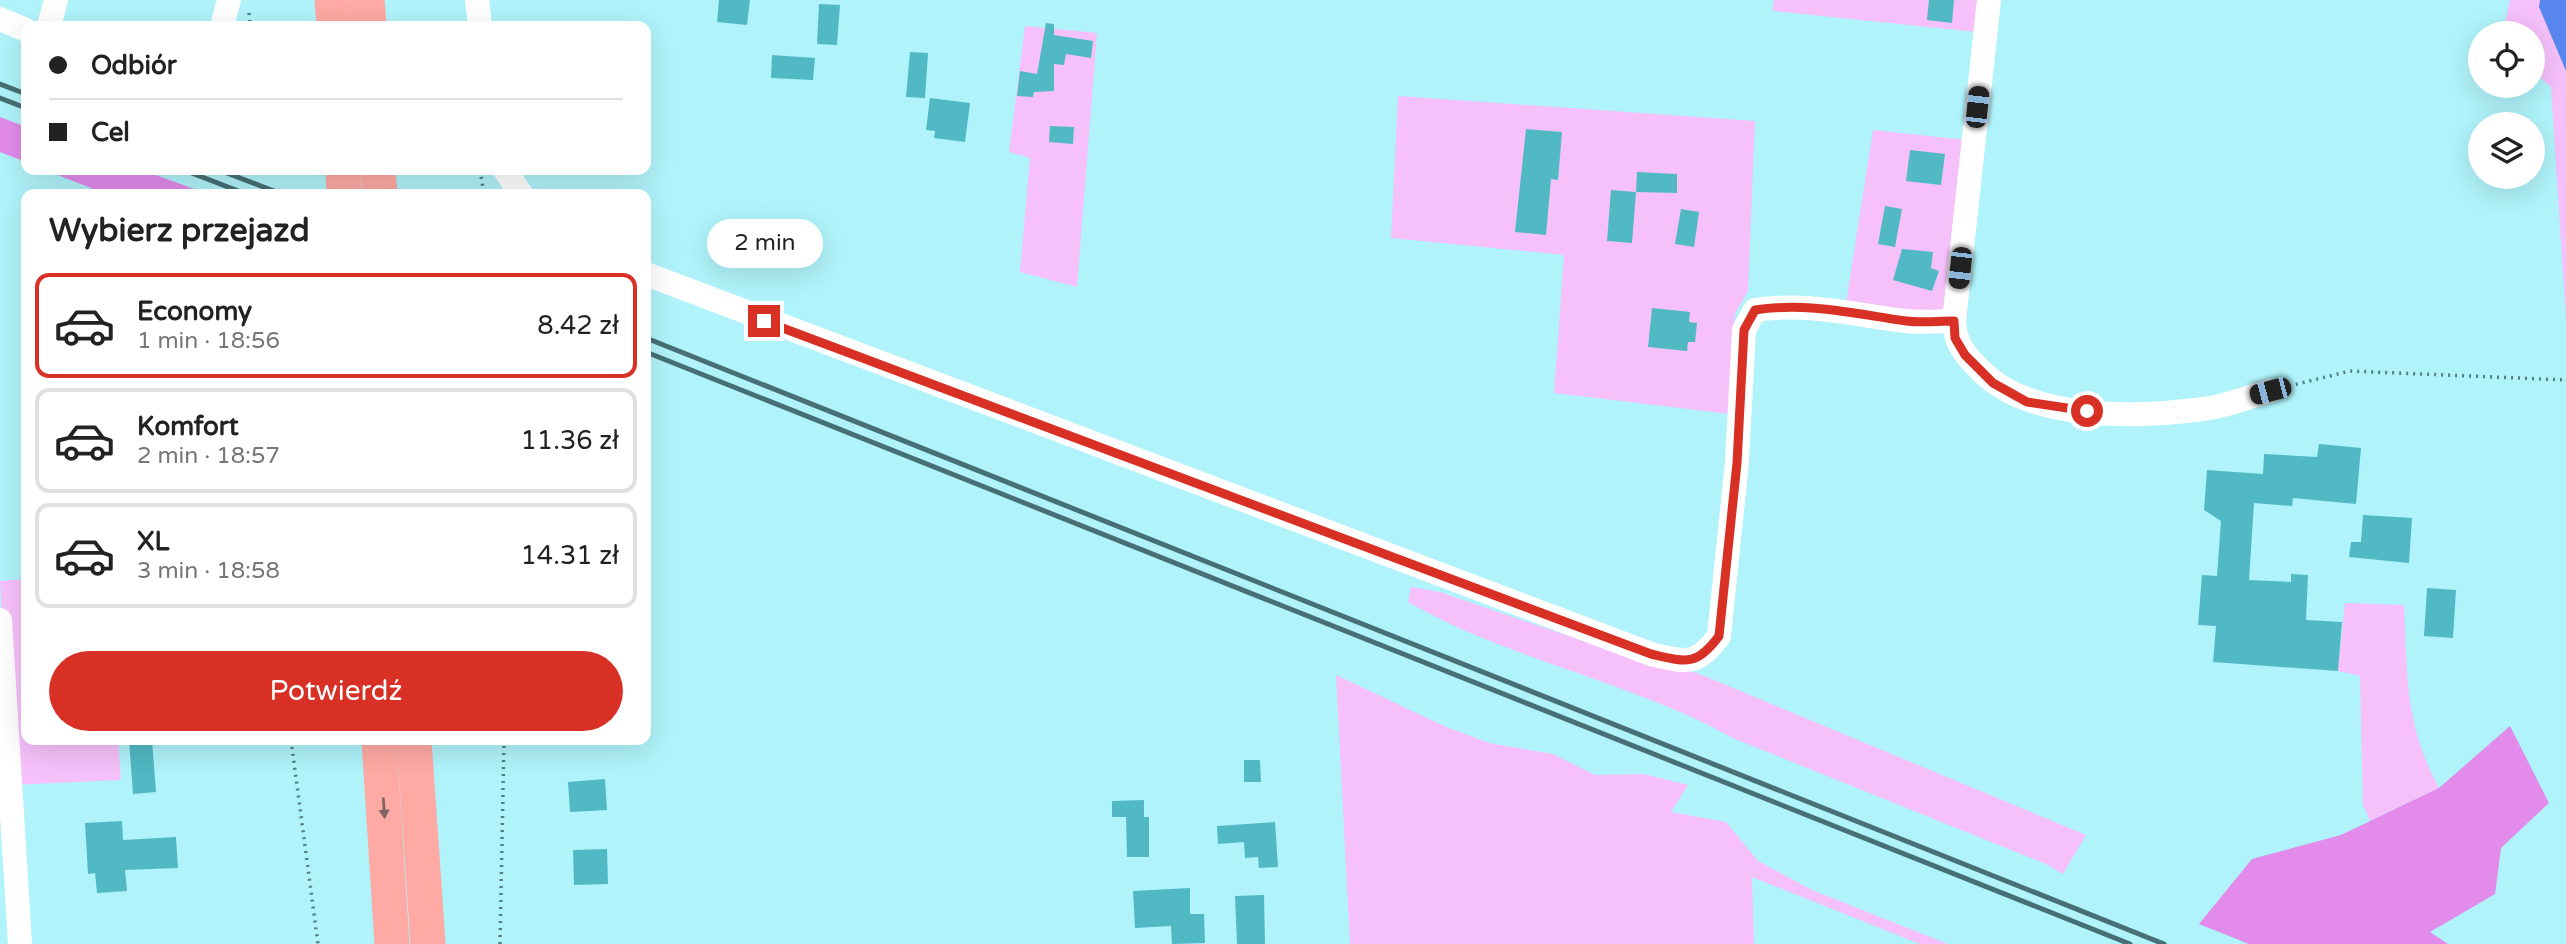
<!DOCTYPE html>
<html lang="pl">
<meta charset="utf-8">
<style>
:root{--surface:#fff;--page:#f6f6f6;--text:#222;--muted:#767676;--line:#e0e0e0;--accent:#d93025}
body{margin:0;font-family:"Varela Round",sans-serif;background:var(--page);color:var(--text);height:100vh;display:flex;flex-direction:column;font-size:26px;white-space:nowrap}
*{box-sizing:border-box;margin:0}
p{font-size:23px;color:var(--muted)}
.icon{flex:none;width:38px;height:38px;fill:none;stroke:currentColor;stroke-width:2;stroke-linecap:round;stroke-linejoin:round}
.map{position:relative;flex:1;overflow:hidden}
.drawer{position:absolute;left:21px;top:189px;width:630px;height:556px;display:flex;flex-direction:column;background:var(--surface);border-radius:14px;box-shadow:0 7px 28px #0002}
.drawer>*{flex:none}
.top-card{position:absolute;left:21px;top:21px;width:630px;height:154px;border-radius:14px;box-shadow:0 7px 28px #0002;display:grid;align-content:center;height:154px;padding:0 28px;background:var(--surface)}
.buttons{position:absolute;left:2468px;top:21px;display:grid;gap:14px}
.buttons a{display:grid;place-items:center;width:77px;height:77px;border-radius:50%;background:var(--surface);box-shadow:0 7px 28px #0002;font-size:35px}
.end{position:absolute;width:32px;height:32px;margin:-16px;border:9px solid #d93025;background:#fff;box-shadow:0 0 0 4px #fff}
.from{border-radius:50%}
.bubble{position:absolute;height:49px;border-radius:24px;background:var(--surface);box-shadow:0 7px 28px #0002;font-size:23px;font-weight:600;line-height:49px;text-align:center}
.car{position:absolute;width:21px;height:42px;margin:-21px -10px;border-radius:9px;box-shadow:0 0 5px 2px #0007;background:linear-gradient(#222 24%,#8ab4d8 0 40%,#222 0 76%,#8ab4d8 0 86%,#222 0)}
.top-card b{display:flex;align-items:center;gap:24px;height:66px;font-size:26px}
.top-card b+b{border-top:2px solid var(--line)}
.top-card i{width:18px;height:18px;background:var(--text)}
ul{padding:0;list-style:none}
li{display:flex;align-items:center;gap:21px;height:105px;margin:0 14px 10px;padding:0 14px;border:4px solid var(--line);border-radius:14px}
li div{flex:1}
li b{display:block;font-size:26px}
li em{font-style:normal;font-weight:600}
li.active{border-color:var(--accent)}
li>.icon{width:63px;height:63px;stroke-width:1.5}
h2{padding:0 28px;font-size:32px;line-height:84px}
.primary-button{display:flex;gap:14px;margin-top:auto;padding:14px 28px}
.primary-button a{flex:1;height:80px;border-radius:42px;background:var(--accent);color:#fff;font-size:28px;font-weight:600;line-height:80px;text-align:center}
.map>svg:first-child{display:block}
</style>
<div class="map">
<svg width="2566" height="944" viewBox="0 0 2566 944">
<rect width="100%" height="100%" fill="#b0f3fa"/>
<!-- green -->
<g fill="#f6c0fb">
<polygon points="1774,0 1981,0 1977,32 1773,11"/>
<polygon points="2510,0 2566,0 2566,321 2551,87 2532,70 2532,33 2503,33"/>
<polygon points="1025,26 1097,33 1077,287 1020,272 1030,158 1009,152"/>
<polygon points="1398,96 1755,121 1748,291 1735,314 1730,414 1554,393 1564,255 1391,238"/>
<polygon points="1873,130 1967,140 1948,307 1936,315 1846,303"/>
<polygon points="26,579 26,740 118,740 121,780 11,785 0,581"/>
<path d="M1411 587 1440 592 1598 646 1697 673 2086 835 2063 874 2046 864 1735 739C1631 681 1511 661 1408 602Z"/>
<path d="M2345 603 2404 605C2407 674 2405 726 2439 788L2370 821 2363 805 2360 676 2338 671Z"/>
<polygon points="1336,675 1444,726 1489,743 1553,754 1595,775 1644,774 1688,785 1671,812 1726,822 1758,861 1812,890 1948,944 1920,944 1752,877 1754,944 1350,944"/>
</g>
<!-- forest -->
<g fill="#e28beb">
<polygon points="0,117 26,127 26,162 0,152"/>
<polygon points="45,170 142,170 208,194 106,194"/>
<polygon points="2510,726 2549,803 2501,848 2495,894 2430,932 2448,944 2249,944 2199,924 2252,859 2341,835 2439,788"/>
</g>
<!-- water -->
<polygon fill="#5888ef" points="2540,0 2566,0 2566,71 2539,7"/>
<!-- building -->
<g fill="#50b9c3">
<polygon points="719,0 750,0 747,25 717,22"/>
<polygon points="1929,0 1954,0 1952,23 1927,20"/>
<polygon points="819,4 840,5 837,45 817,44"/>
<polygon points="1046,23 1054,24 1054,35 1093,41 1091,58 1066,54 1064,65 1054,64 1054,91 1034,92 1033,97 1017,96 1020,71 1037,74"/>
<polygon points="910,52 928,53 925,98 906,97"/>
<polygon points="772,55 815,58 813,80 771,78"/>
<polygon points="930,98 970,103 965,142 934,138 935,131 926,130"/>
<polygon points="1050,126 1074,127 1073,144 1049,142"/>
<polygon points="1526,129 1562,132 1558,180 1551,179 1546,235 1515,232"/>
<polygon points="1910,150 1945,154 1941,185 1906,181"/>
<polygon points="1637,172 1677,174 1677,193 1636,192"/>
<polygon points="1611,190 1636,192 1632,243 1607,241"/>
<polygon points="1885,206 1902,209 1895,247 1878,244"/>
<polygon points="1681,209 1699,212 1694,247 1675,244"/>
<polygon points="1902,249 1933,252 1931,268 1939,271 1932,291 1893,280"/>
<polygon points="1652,308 1690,312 1689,322 1697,323 1695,342 1688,342 1687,351 1648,347"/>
<polygon points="2319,444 2361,448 2356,504 2293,498 2292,506 2254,503 2249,580 2291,582 2291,574 2308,575 2306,620 2342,622 2338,671 2213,662 2216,626 2198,625 2202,575 2217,576 2221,521 2204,510 2207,470 2263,474 2264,454 2317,457"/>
<polygon points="2363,515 2412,518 2409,563 2349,557 2351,542 2361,542"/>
<polygon points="2427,588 2456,590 2453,638 2424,636"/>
<polygon points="129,740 152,740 156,792 133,794"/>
<polygon points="1244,760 1260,760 1261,782 1244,782"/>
<polygon points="605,779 607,810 570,812 568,782"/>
<polygon points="1144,800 1144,817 1149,817 1149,857 1127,857 1126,817 1112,817 1112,801"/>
<polygon points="122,821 123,840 176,837 178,868 125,870 127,891 97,893 95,873 88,874 85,823"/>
<polygon points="1275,822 1278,867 1259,868 1258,857 1245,858 1244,842 1218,844 1217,826"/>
<polygon points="607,849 608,884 574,885 573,850"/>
<polygon points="1190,888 1190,914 1204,914 1205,943 1172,944 1171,926 1135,928 1133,891"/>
<polygon points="1264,895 1265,944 1237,944 1235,896"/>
</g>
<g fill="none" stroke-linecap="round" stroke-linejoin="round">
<!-- path -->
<g stroke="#527f84" stroke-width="3.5" stroke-dasharray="2 5" stroke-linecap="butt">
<polyline points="249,13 250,26"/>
<polyline points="480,170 484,194"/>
<polyline points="2289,386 2350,371 2566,380"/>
<polyline points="291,740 318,944"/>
<polyline points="500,944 504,740"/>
</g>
<!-- minor -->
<g stroke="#fff" stroke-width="24">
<polyline points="477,0 480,26"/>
<path d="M1989 0 1954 321C1955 344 1965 355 1981 371 2031 421 2136 418 2203 409 2225 407 2248 397 2270 391"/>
<polyline points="0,19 26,30"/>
<polyline points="49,26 56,0"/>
<polyline points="222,26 229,0"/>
<polyline points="505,170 521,194"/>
<path d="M646 274 1651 654C1686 662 1696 667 1719 636L1737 462 1744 330 1755 310C1807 302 1854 315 1906 321 1921 323 1938 321 1954 321"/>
<polyline points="0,620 20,944"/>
</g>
<!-- highway -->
<g stroke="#fea9a3" stroke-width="35">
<polyline points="332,0 334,26"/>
<polyline points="367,0 369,26"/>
<polyline points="343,170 344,194"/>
<polyline points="378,170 380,194"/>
<polyline points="379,740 392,944"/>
<polyline points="414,740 428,944"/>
</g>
<!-- rail -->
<g stroke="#467075" stroke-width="5">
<polyline points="0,84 26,94"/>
<polyline points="0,98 26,108"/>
<polyline points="184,170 246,194"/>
<polyline points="219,170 282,194"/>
<polyline points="646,338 2164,944"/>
<polyline points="646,352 2130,944"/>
</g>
</g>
<!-- one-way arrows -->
<defs><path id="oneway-solid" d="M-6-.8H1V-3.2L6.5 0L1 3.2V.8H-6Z" transform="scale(1.75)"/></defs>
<use fill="#806462" href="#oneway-solid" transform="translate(384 808) rotate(86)"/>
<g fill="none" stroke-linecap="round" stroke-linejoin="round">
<!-- route -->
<path stroke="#d93025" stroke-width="9" d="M764 321 1651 654C1686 662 1696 667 1719 636L1737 463 1744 330 1755 310C1807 302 1855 314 1906 321 1921 323 1938 321 1954 321L1955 338 1965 355 1993 383 2027 402 2087 411"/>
</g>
</svg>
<div class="buttons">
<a><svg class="icon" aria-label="locate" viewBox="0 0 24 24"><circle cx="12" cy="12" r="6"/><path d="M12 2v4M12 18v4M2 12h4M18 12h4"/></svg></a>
<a><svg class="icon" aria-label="layers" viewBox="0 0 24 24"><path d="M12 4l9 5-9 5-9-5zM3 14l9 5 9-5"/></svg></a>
</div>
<i class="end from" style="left:2087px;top:411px"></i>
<i class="end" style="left:764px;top:321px"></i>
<div class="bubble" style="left:707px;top:219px;width:116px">2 min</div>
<i class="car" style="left:1977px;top:107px;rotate:6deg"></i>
<i class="car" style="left:1960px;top:268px;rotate:186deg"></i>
<i class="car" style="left:2270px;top:391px;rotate:255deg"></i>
<div class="top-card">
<b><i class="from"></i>Odbiór</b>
<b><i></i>Cel</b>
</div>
<section class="drawer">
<h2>Wybierz przejazd</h2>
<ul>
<li class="active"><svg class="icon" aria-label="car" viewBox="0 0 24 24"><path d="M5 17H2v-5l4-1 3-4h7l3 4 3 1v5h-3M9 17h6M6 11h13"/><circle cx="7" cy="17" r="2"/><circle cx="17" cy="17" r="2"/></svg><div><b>Economy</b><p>1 min · 18:56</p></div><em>8.42 zł</em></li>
<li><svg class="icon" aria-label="car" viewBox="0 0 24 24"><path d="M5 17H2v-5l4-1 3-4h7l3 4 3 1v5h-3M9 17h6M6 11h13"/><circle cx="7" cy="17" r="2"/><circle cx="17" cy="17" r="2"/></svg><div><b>Komfort</b><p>2 min · 18:57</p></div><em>11.36 zł</em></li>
<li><svg class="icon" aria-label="car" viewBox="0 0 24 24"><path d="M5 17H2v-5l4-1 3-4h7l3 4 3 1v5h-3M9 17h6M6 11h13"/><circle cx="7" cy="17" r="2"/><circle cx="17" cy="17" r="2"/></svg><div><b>XL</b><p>3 min · 18:58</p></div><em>14.31 zł</em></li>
</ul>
<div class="primary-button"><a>Potwierdź</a></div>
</section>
</div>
